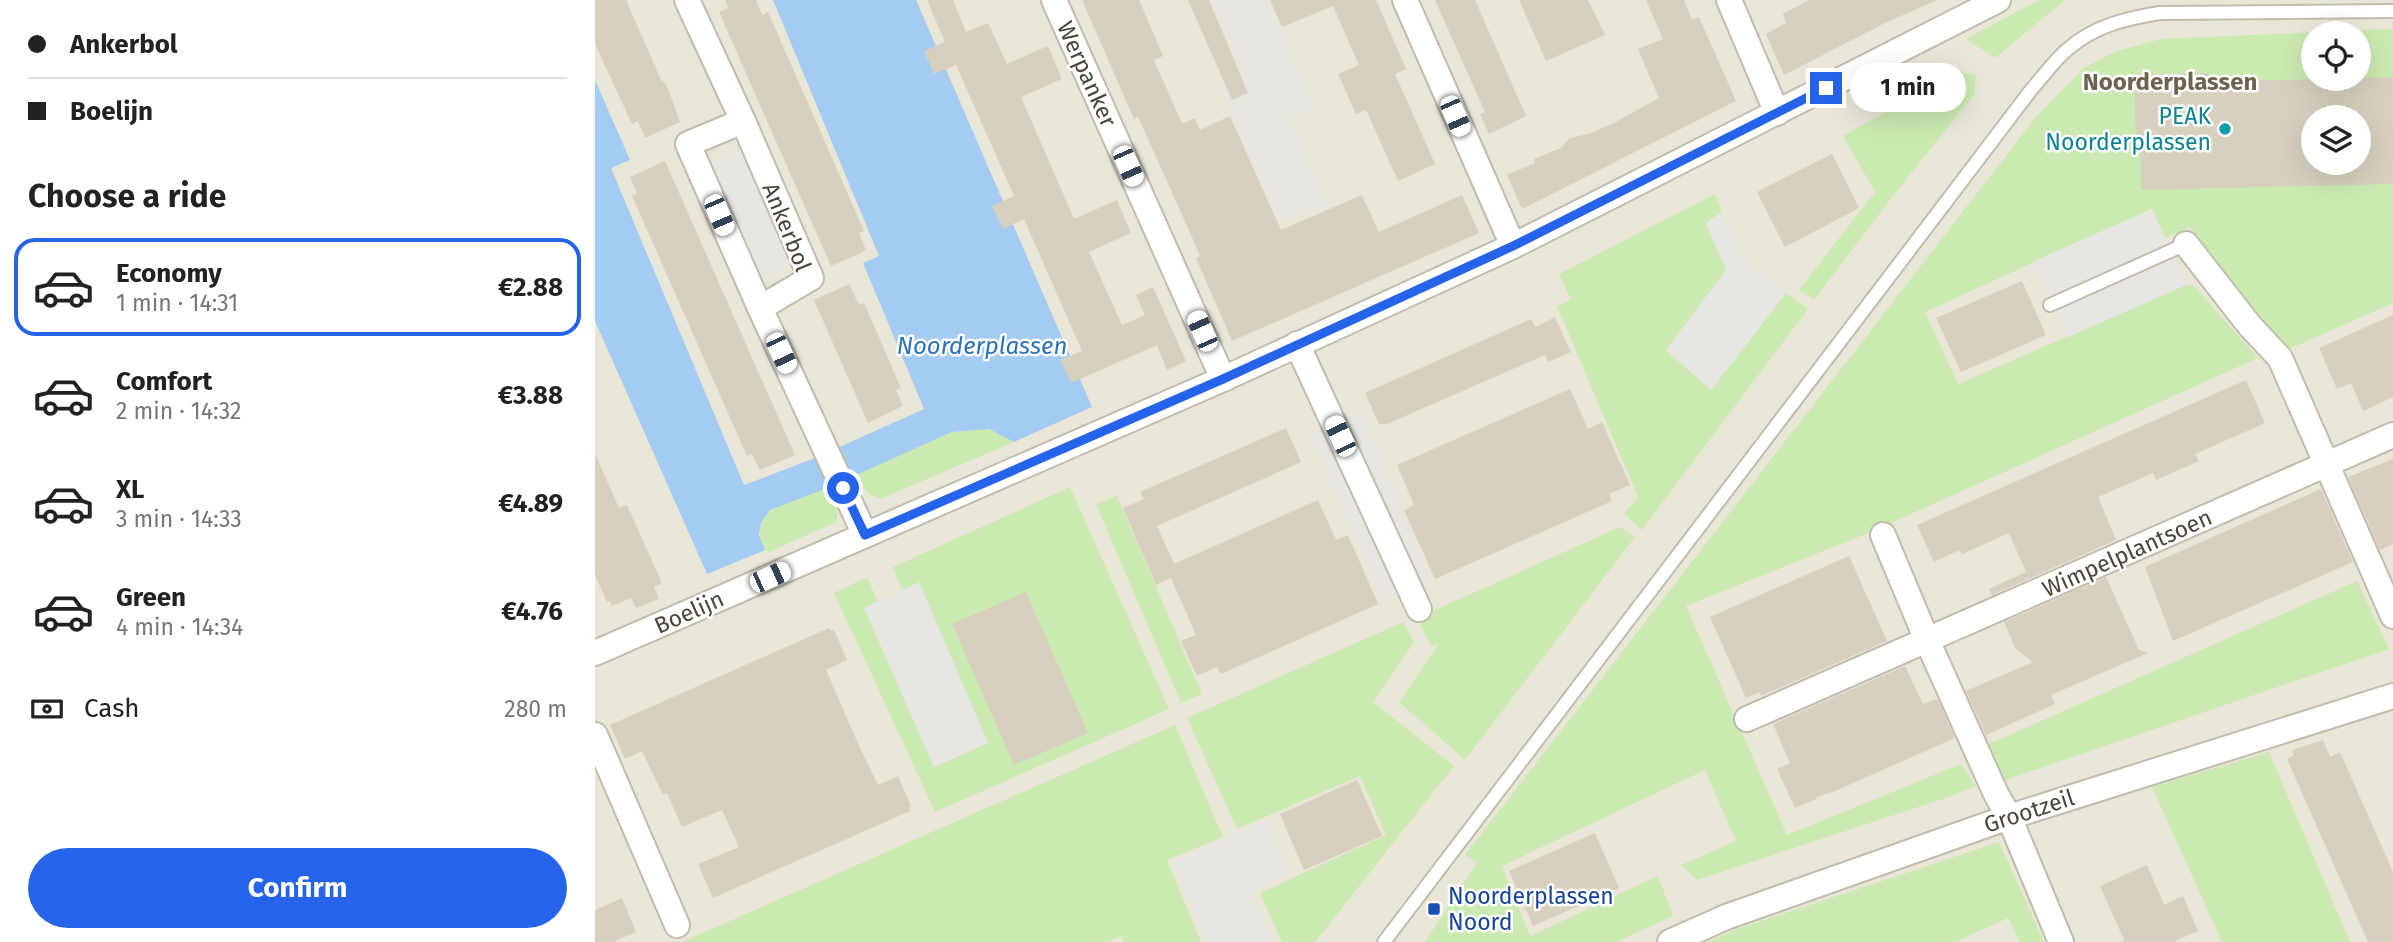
<!DOCTYPE html>
<meta charset="utf-8">
<style>
:root{--surface:#fff;--page:#f2f2f2;--text:#222;--muted:#767676;--line:#e0e0e0;--accent:#2563eb}
body{margin:0;font-family:"Fira Sans",sans-serif;background:var(--page);color:var(--text);height:100vh;display:flex;flex-direction:column;font-size:26px;white-space:nowrap}
*{box-sizing:border-box;margin:0}
p{font-size:23px;color:var(--muted)}
.icon{flex:none;width:38px;height:38px;fill:none;stroke:currentColor;stroke-width:2;stroke-linecap:round;stroke-linejoin:round}
.map{position:relative;flex:1;overflow:hidden}
.panel{display:flex;flex-direction:column;background:var(--surface);width:595px}
.panel>*{flex:none}
.banner{display:grid;align-content:center;height:154px;padding:0 28px;background:var(--surface)}
.controls{position:absolute;left:1706px;top:21px;display:grid;gap:14px}
.controls a{display:grid;place-items:center;width:70px;height:70px;border-radius:50%;background:var(--surface);box-shadow:0 7px 28px #0002;font-size:35px}
.end{position:absolute;width:32px;height:32px;margin:-16px;border:9px solid #2563eb;background:#fff;box-shadow:0 0 0 4px #fff}
.from{border-radius:50%}
.bubble{position:absolute;height:49px;border-radius:24px;background:var(--surface);box-shadow:0 7px 28px #0002;font-size:23px;font-weight:700;line-height:49px;text-align:center}
.car{position:absolute;width:21px;height:42px;margin:-21px -10px;border-radius:9px;box-shadow:0 0 5px 2px #0007;background:linear-gradient(#fff 24%,#345 0 40%,#fff 0 76%,#345 0 86%,#fff 0)}
.banner b{display:flex;align-items:center;gap:24px;height:66px;font-size:26px}
.banner b+b{border-top:2px solid var(--line)}
.banner i{width:18px;height:18px;background:var(--text)}
ul{padding:0;list-style:none}
li{display:flex;align-items:center;gap:21px;height:98px;margin:0 14px 10px;padding:0 14px;border:4px solid transparent;border-radius:21px}
li div{flex:1}
li b{display:block;font-size:26px}
li em{font-style:normal;font-weight:700}
li.active{border-color:var(--accent)}
li>.icon{width:63px;height:63px;stroke-width:1.5}
h2{padding:0 28px;font-size:32px;line-height:84px}
.pay{display:flex;align-items:center;gap:18px;height:77px;padding:0 28px;font-size:26px}
.pay p{margin-inline-start:auto}
.action{display:flex;gap:14px;margin-top:auto;padding:14px 28px}
.action a{flex:1;height:80px;border-radius:42px;background:var(--accent);color:#fff;font-size:28px;font-weight:700;line-height:80px;text-align:center}
main{display:flex;flex:1;min-height:0}
.map>svg:first-child{display:block}
</style>
<main>
<section class="panel">
<div class="banner">
<b><i class="from"></i>Ankerbol</b>
<b><i></i>Boelijn</b>
</div>
<h2>Choose a ride</h2>
<ul>
<li class="active"><svg class="icon" aria-label="car" viewBox="0 0 24 24"><path d="M5 17H2v-5l4-1 3-4h7l3 4 3 1v5h-3M9 17h6M6 11h13"/><circle cx="7" cy="17" r="2"/><circle cx="17" cy="17" r="2"/></svg><div><b>Economy</b><p>1 min · 14:31</p></div><em>€2.88</em></li>
<li><svg class="icon" aria-label="car" viewBox="0 0 24 24"><path d="M5 17H2v-5l4-1 3-4h7l3 4 3 1v5h-3M9 17h6M6 11h13"/><circle cx="7" cy="17" r="2"/><circle cx="17" cy="17" r="2"/></svg><div><b>Comfort</b><p>2 min · 14:32</p></div><em>€3.88</em></li>
<li><svg class="icon" aria-label="car" viewBox="0 0 24 24"><path d="M5 17H2v-5l4-1 3-4h7l3 4 3 1v5h-3M9 17h6M6 11h13"/><circle cx="7" cy="17" r="2"/><circle cx="17" cy="17" r="2"/></svg><div><b>XL</b><p>3 min · 14:33</p></div><em>€4.89</em></li>
<li><svg class="icon" aria-label="car" viewBox="0 0 24 24"><path d="M5 17H2v-5l4-1 3-4h7l3 4 3 1v5h-3M9 17h6M6 11h13"/><circle cx="7" cy="17" r="2"/><circle cx="17" cy="17" r="2"/></svg><div><b>Green</b><p>4 min · 14:34</p></div><em>€4.76</em></li>
</ul>
<div class="pay"><svg class="icon" aria-label="cash" viewBox="0 0 24 24"><path d="M3 7h18v10H3z"/><circle cx="12" cy="12" r="2"/></svg>Cash<p>280 m</p></div>
<div class="action"><a>Confirm</a></div>
</section>
<div class="map">
<svg width="1798" height="942" viewBox="0 0 1798 942">
<rect width="100%" height="100%" fill="#f5f3e9"/>
<!-- residential -->
<path fill="#e9e5d7" fill-rule="evenodd" d="M0 0H1798V942H0ZM1718 33H1764V79H1718ZM1718 117H1764V163H1718Z"/>
<!-- green -->
<g fill="#cbeab1" fill-rule="evenodd">
<polygon points="1444,0 1470,0 1400,58 1371,39"/>
<path d="M1798 29V303L1690 351 1595 227 1570 238 1556 209 1330 312 1363 384 1591 285H1598L1663 358 1278 531 1091 606 1192 835 1366 764 1381 786 1354 797 1102 880 1086 865 1141 841 1110 770 907 866 935 936 1063 876 1078 916 1021 942H830L882 863 870 855 1441 117 1489 68 1519 52 1566 39ZM1718 33H1764V79H1718ZM1718 117H1764V163H1718Z"/>
<polygon points="1363,71 1381,75 1379,94 1298,196 1219,300 1204,290 1280,192 1248,136"/>
<polygon points="1120,194 1127,212 1111,223 1131,270 1071,350 1116,390 1191,293 1213,309 1047,530 1029,514 1043,497 962,306 976,300 964,274"/>
<polygon points="394,429 419,442 285,499 273,493 258,475 357,432"/>
<polygon points="475,487 574,709 340,812 239,593 272,577 283,602 307,590 298,567"/>
<path d="M232 488C236 498 246 512 241 522L174 552C168 548 164 540 165 532 166 503 209 497 232 488Z"/>
<polygon points="522,496 607,694 586,703 501,504"/>
<polygon points="1025,527 1040,537 870,760 804,702 844,644 836,646 822,618"/>
<polygon points="1762,581 1794,649 1410,780 1394,744"/>
<polygon points="808,622 819,642 778,702 859,766 720,942 687,942 665,893 791,835 765,776 642,829 592,718"/>
<polygon points="580,725 628,837 572,860 606,942 529,942 526,936 512,942 87,942"/>
<polygon points="1674,752 1755,942 1627,942 1557,787"/>
<polygon points="1404,842 1449,942 1425,942 1413,918 1360,942 1113,942 1139,930"/>
</g>
<!-- parking -->
<g fill="#e7e5e1">
<polygon points="619,0 673,0 719,108 695,118 731,204 686,223 626,88 651,75"/>
<polygon points="148,151 199,264 166,280 115,165"/>
<polygon points="1557,209 1591,285 1473,337 1439,261"/>
<polygon points="1127,212 1153,265 1191,293 1116,390 1071,350 1131,270 1111,223"/>
<polygon points="769,412 834,580 788,599 716,433"/>
<polygon points="324,582 393,743 339,767 269,608"/>
<polygon points="672,820 692,874 655,891 677,942 612,942 578,862"/>
</g>
<!-- water -->
<polygon fill="#a4ccf3" points="178,0 321,0 497,407 419,442 394,429 357,432 232,488 175,510 166,523 164,535 170,550 112,574 0,321 0,80 35,160 16,168 149,485 220,458 329,409 268,263 284,256"/>
<!-- building -->
<g fill="#d7d0be" fill-rule="evenodd">
<polygon points="0,0 31,0 67,82 69,81 74,91 85,122 50,138 43,121 37,124 0,44"/>
<polygon points="130,0 161,0 167,15 173,12 269,231 264,233 271,250 264,254 236,266 124,12 133,8"/>
<polygon points="332,0 358,0 371,32 393,23 412,64 453,46 467,79 426,97 479,219 522,200 536,233 494,252 527,325 550,315 541,295 558,287 591,361 572,370 562,345 476,383 465,360 487,351 429,219 408,229 397,206 419,196 361,65 339,74 329,51 350,42"/>
<polygon points="487,0 544,0 568,56 559,60 587,124 600,118 605,130 635,116 686,230 767,195 784,232 867,195 884,233 637,341 601,258 605,256 597,237 543,117 539,119"/>
<polygon points="593,0 614,0 653,93 637,100"/>
<polygon points="675,0 781,0 811,69 800,74 840,164 803,181 771,110 761,114 743,74 764,65 738,6 687,27"/>
<polygon points="840,0 880,0 931,116 894,134 885,114 890,112"/>
<polygon points="924,0 993,0 1010,35 951,61"/>
<polygon points="1051,0 1089,0 1097,20 1104,17 1141,101 927,209 912,175 940,163 939,159 966,148 975,138 993,134 1019,123 1064,98 1043,49 1068,39"/>
<polygon points="1214,0 1342,0 1290,23 1189,75 1171,34 1191,23 1188,14"/>
<path d="M1614 73 1615 82 1798 77V184L1546 190 1545 141H1541L1539 75ZM1718 117H1764V163H1718Z"/>
<polygon points="1237,154 1264,208 1190,247 1162,192"/>
<polygon points="70,161 200,455 165,470 157,454 152,456 37,196 42,193 35,177"/>
<polygon points="1427,281 1451,335 1366,372 1341,318"/>
<polygon points="254,284 264,305 269,303 306,388 301,390 308,406 273,423 219,300"/>
<polygon points="1798,315 1798,397 1768,411 1756,383 1742,389 1724,348"/>
<polygon points="960,317 976,352 953,362 950,355 792,424 784,424 770,393 936,319 940,327"/>
<polygon points="1651,380 1670,423 1600,454 1604,461 1561,480 1558,473 1503,497 1521,540 1397,595 1394,589 1431,572 1414,533 1367,554 1365,550 1339,562 1322,525"/>
<polygon points="975,389 993,429 1007,422 1035,485 1014,494 1017,501 840,579 809,510 819,505 802,465"/>
<polygon points="691,428 706,462 562,526 579,564 723,500 741,540 753,535 783,604 626,674 622,667 602,676 586,641 601,635 576,578 561,585 528,508 549,499 545,492"/>
<polygon points="0,454 24,508 32,505 67,583 59,587 64,599 41,608 36,598 17,606 15,601 12,602 0,575"/>
<polygon points="1798,459 1798,544 1785,550 1753,477"/>
<polygon points="1726,489 1758,562 1578,641 1550,567"/>
<polygon points="1254,556 1292,641 1166,696 1165,692 1151,698 1115,617"/>
<polygon points="1511,577 1544,650 1553,653 1456,695 1460,704 1391,735 1371,691 1438,662 1420,648 1409,622"/>
<polygon points="431,592 493,733 419,765 357,624"/>
<polygon points="234,628 236,631 239,630 252,660 231,670 265,748 283,785 303,776 316,806 314,808 315,811 118,898 103,864 144,847 127,810 87,827 72,793 68,795 47,751 30,759 15,725"/>
<polygon points="1310,666 1328,704 1341,699 1344,702 1360,738 1240,791 1221,797 1222,799 1200,808 1182,769 1195,763 1178,724"/>
<polygon points="1728,740 1735,757 1745,752 1798,872 1798,942 1773,942 1692,759 1699,755 1697,750"/>
<polygon points="762,780 787,836 709,870 685,814"/>
<polygon points="1000,833 1024,888 938,926 914,871"/>
<polygon points="1552,865 1569,905 1588,896 1603,931 1578,942 1530,942 1505,886"/>
<polygon points="27,898 41,932 18,942 0,942 0,910"/>
</g>
<g fill="none" stroke-linecap="round" stroke-linejoin="round">
<!-- lane casing -->
<g stroke="#c1bcab" stroke-width="16">
<g id="lane">
<polyline points="1455,305 1591,244"/>
<path d="M789 942 1436 90C1448 77 1459 60 1473 49 1499 26 1532 18 1565 13L1798 11"/>
</g>
</g>
<!-- street casing -->
<g stroke="#c1bcab" stroke-width="28">
<g id="street">
<polyline points="92,0 148,121 216,278 165,308"/>
<polyline points="459,0 628,379"/>
<polyline points="810,0 918,246"/>
<polyline points="1134,0 1182,113"/>
<polyline points="148,121 93,144 165,308 270,535"/>
<polyline points="1591,244 1655,326 1685,358 1798,616"/>
<polyline points="702,344 824,609"/>
<polyline points="1288,535 1332,640 1401,794 1414,817 1466,942"/>
<polyline points="0,653 628,379 918,246 1403,0"/>
<polyline points="1152,719 1798,435"/>
<polyline points="0,735 82,925"/>
<polyline points="1075,942 1131,917 1414,817 1798,696"/>
</g>
</g>
<!-- lane -->
<use href="#lane" stroke="#fff" stroke-width="12"/>
<!-- street -->
<use href="#street" stroke="#fff" stroke-width="24"/>
</g>
<g fill="none" stroke-linecap="round" stroke-linejoin="round">
<!-- route -->
<polyline stroke="#2563eb" stroke-width="9" points="248,488 270,535 628,379 918,246 1231,88"/>
</g>
<!-- markers -->
<circle fill="#0f9aa8" stroke="#fff" stroke-width="2.5" cx="1630" cy="129" r="7"/>
<rect fill="#1a4fb4" stroke="#fff" stroke-width="2.5" x="832" y="902" width="14" height="14" rx="3.5"/>
<g text-anchor="middle" stroke-width="5" stroke-linejoin="round" paint-order="stroke">
<!-- street labels -->
<g font-size="23" fill="#494437" stroke="#fff">
<text transform="translate(492 74) rotate(66)" y="8">Werpanker</text>
<text transform="translate(192 227) rotate(68)" y="8">Ankerbol</text>
<text transform="translate(1532 553) rotate(-24)" y="8">Wimpelplantsoen</text>
<text transform="translate(94 612) rotate(-24)" y="8">Boelijn</text>
<text transform="translate(1434 811) rotate(-18)" y="8">Grootzeil</text>
</g>
<!-- culture labels -->
<g font-size="23" fill="#0d838f" stroke="#fff" text-anchor="end">
<text x="1616" y="124">PEAK<tspan x="1616" dy="26">Noorderplassen</tspan></text>
</g>
<!-- transit labels -->
<g font-size="23" fill="#164399" stroke="#fff" text-anchor="start">
<text x="853" y="904">Noorderplassen<tspan x="853" dy="26">Noord</tspan></text>
</g>
<!-- neighbourhood labels -->
<g font-size="24" font-weight="bold" fill="#6d634e" stroke="#fff">
<text x="1575" y="90">Noorderplassen</text>
</g>
<!-- water labels -->
<g font-size="24" font-style="italic" fill="#2b71ba" stroke="#fff">
<text x="387" y="354">Noorderplassen</text>
</g>
</g>
</svg>
<div class="controls">
<a><svg class="icon" aria-label="locate" viewBox="0 0 24 24"><circle cx="12" cy="12" r="6"/><path d="M12 2v4M12 18v4M2 12h4M18 12h4"/></svg></a>
<a><svg class="icon" aria-label="layers" viewBox="0 0 24 24"><path d="M12 4l9 5-9 5-9-5zM3 14l9 5 9-5"/></svg></a>
</div>
<i class="end from" style="left:248px;top:488px"></i>
<i class="end" style="left:1231px;top:88px"></i>
<div class="bubble" style="left:1255px;top:63px;width:116px">1 min</div>
<i class="car" style="left:860px;top:116px;rotate:156deg"></i>
<i class="car" style="left:533px;top:166px;rotate:156deg"></i>
<i class="car" style="left:124px;top:215px;rotate:157deg"></i>
<i class="car" style="left:607px;top:331px;rotate:336deg"></i>
<i class="car" style="left:186px;top:353px;rotate:155deg"></i>
<i class="car" style="left:745px;top:436px;rotate:335deg"></i>
<i class="car" style="left:175px;top:577px;rotate:66deg"></i>
</div>
</main>
